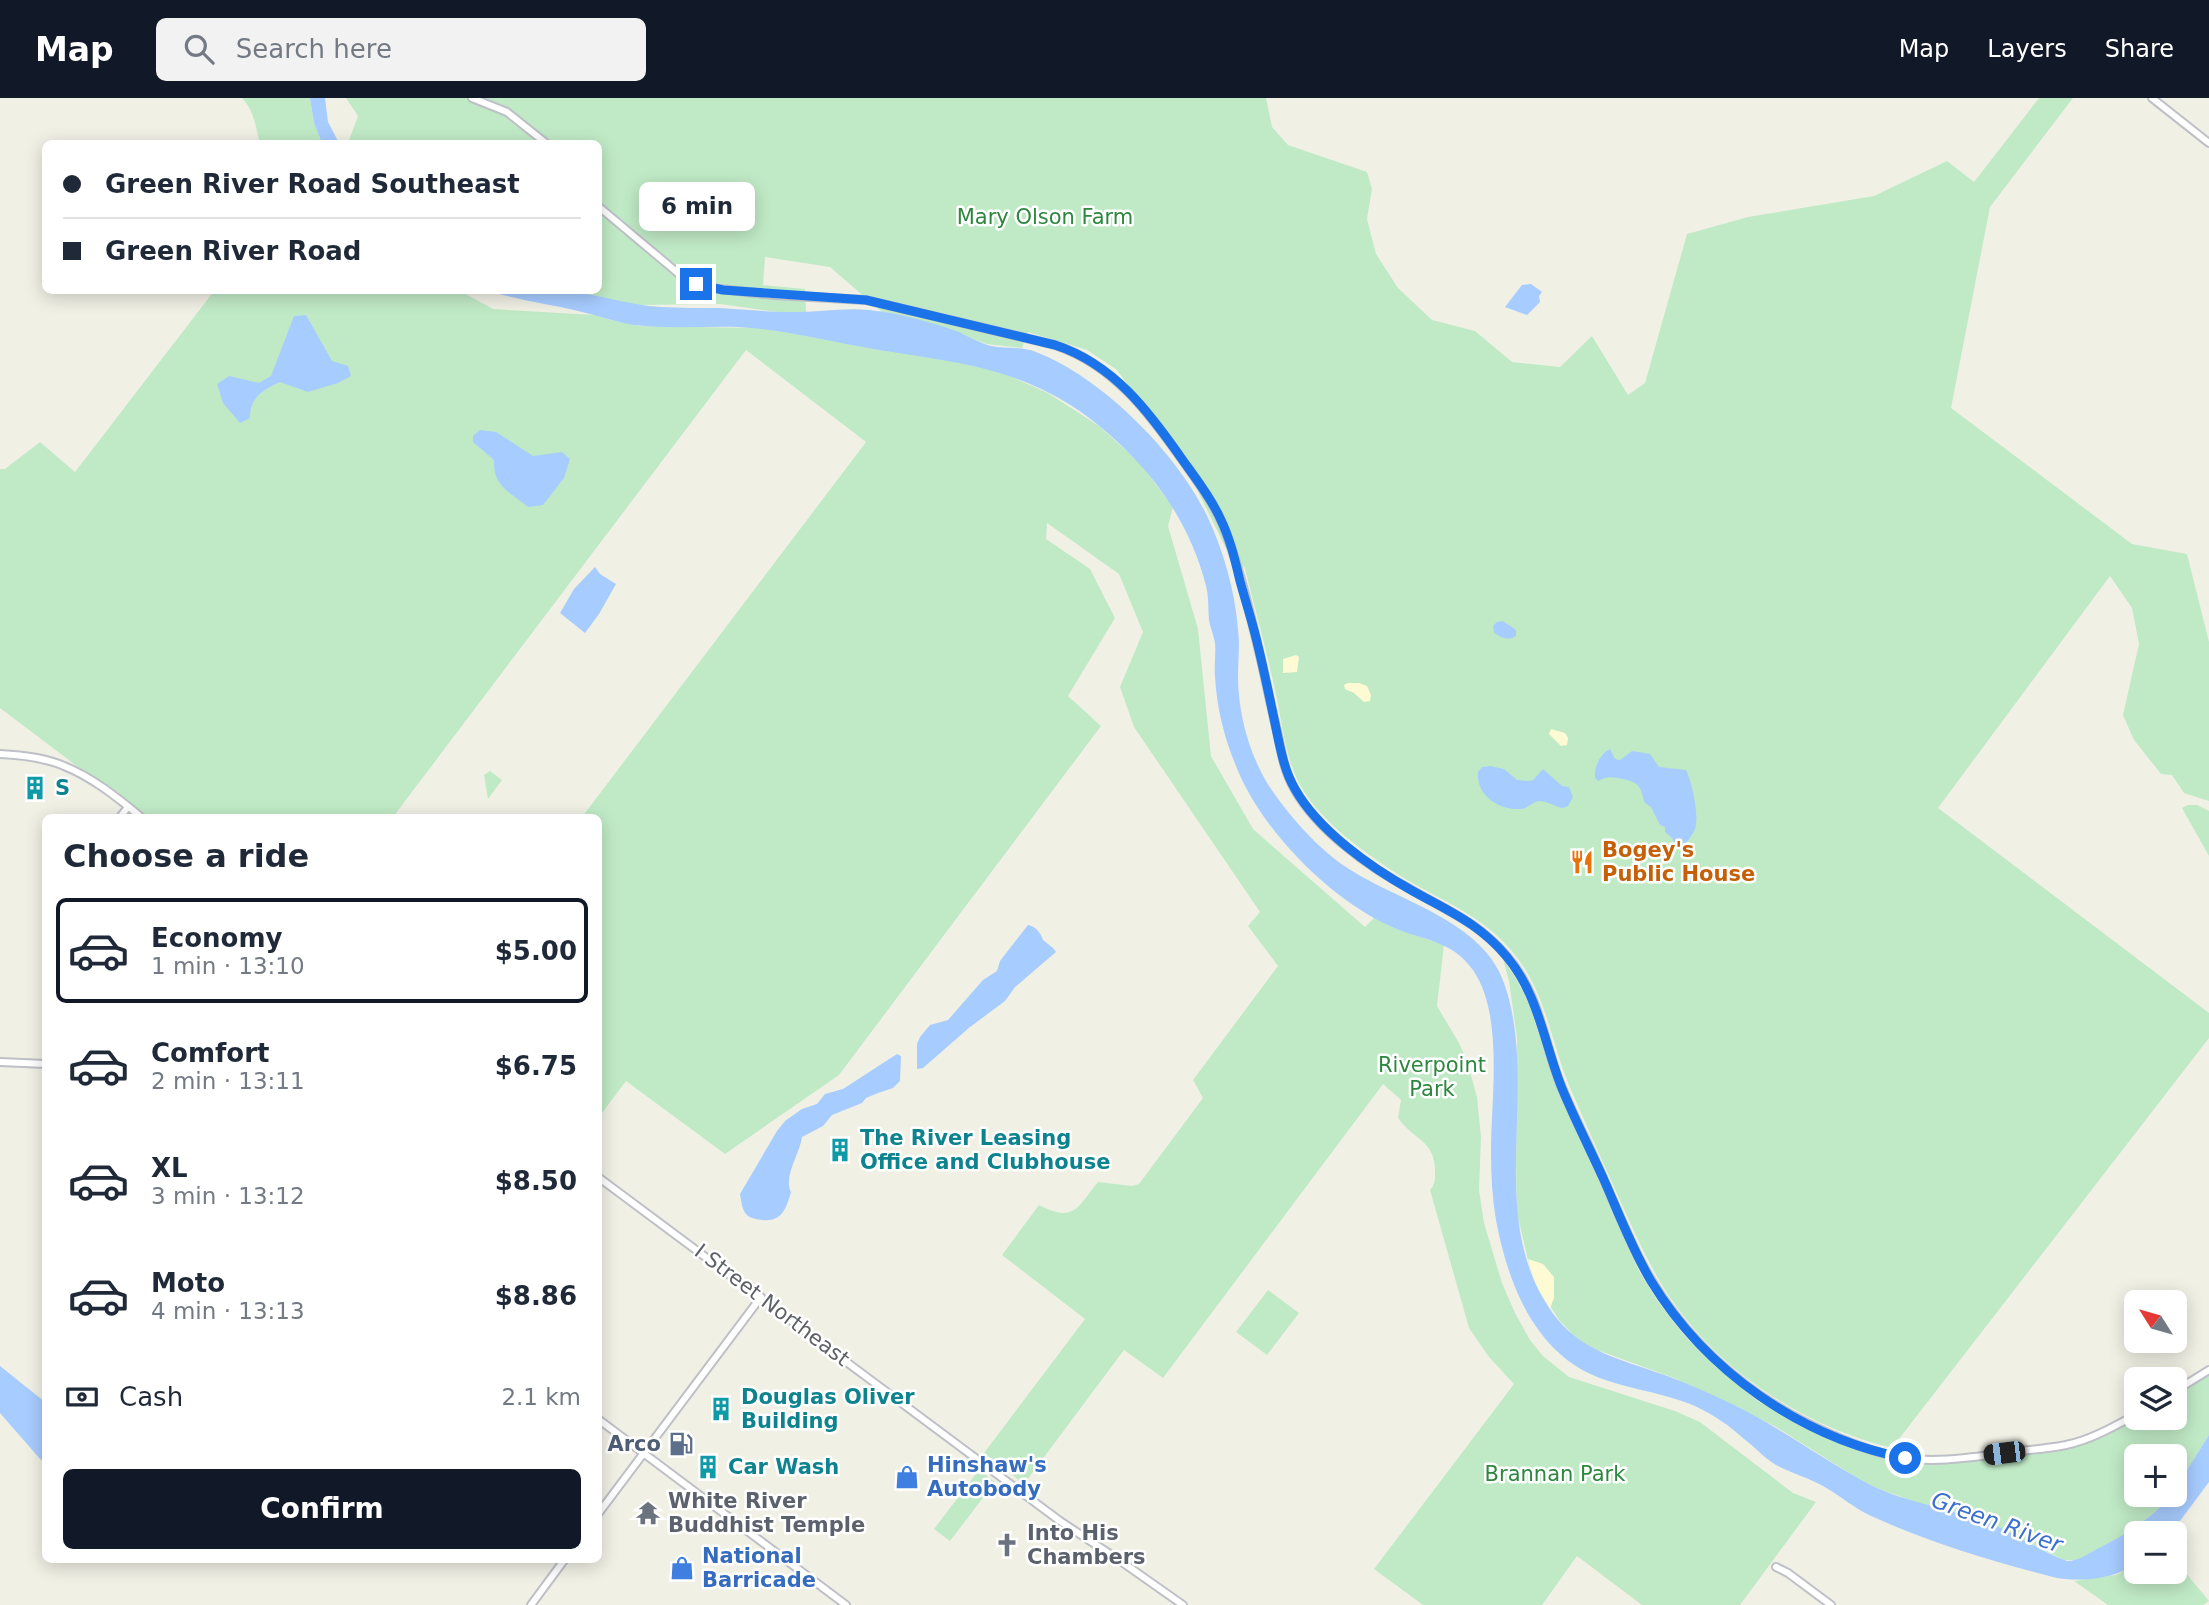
<!DOCTYPE html>
<meta charset="utf-8">
<style>
:root{--surface:#fff;--page:#f2f2f3;--text:#1f2937;--muted:#747a83;--line:#e0e1e3;--accent:#111827}
body{margin:0;font-family:"DejaVu Sans",sans-serif;background:var(--page);color:var(--text);height:100vh;display:flex;flex-direction:column;font-size:26px;white-space:nowrap}
*{box-sizing:border-box;margin:0}
p{font-size:23px;color:var(--muted)}
.icon{flex:none;width:38px;height:38px;fill:none;stroke:currentColor;stroke-width:2;stroke-linecap:round;stroke-linejoin:round}
.map{position:relative;flex:1;overflow:hidden}
.drawer{position:absolute;left:42px;top:716px;width:560px;height:749px;display:flex;flex-direction:column;background:var(--surface);border-radius:10px;box-shadow:0 4px 18px #0003}
.drawer>*{flex:none}
.top-card{position:absolute;left:42px;top:42px;width:560px;height:154px;border-radius:10px;box-shadow:0 4px 18px #0003;display:grid;align-content:center;height:154px;padding:0 21px;background:var(--surface)}
.needle{width:46px;rotate:307deg}
.fabs{position:absolute;left:2124px;top:1192px;display:grid;gap:14px}
.fabs a{display:grid;place-items:center;width:63px;height:63px;border-radius:10px;background:var(--surface);box-shadow:0 4px 18px #0003;font-size:35px}
.end{position:absolute;width:32px;height:32px;margin:-16px;border:9px solid #1a73e8;background:#fff;box-shadow:0 0 0 4px #fff}
.from{border-radius:50%}
.bubble{position:absolute;height:49px;border-radius:10px;background:var(--surface);box-shadow:0 4px 18px #0003;font-size:23px;font-weight:700;line-height:49px;text-align:center}
.car{position:absolute;width:21px;height:42px;margin:-21px -10px;border-radius:9px;box-shadow:0 0 5px 2px #0007;background:linear-gradient(#222 24%,#8ab4d8 0 40%,#222 0 76%,#8ab4d8 0 86%,#222 0)}
.top-card b{display:flex;align-items:center;gap:24px;height:66px;font-size:26px}
.top-card b+b{border-top:2px solid var(--line)}
.top-card i{width:18px;height:18px;background:var(--text)}
ul{padding:0;list-style:none}
li{display:flex;align-items:center;gap:21px;height:105px;margin:0 14px 10px;padding:0 7px;border:4px solid transparent;border-radius:10px}
li div{flex:1}
li b{display:block;font-size:26px}
li em{font-style:normal;font-weight:700}
li.active{border-color:var(--accent)}
li>.icon{width:63px;height:63px;stroke-width:1.5}
h2{padding:0 21px;font-size:32px;line-height:84px}
.pay{display:flex;align-items:center;gap:18px;height:77px;padding:0 21px;font-size:26px}
.pay p{margin-inline-start:auto}
.primary-button{display:flex;gap:14px;margin-top:auto;padding:14px 21px}
.primary-button a{flex:1;height:80px;border-radius:10px;background:var(--accent);color:#fff;font-size:28px;font-weight:700;line-height:80px;text-align:center}
header{display:flex;align-items:center;gap:42px;box-sizing:border-box;height:98px;padding:0 35px;background:var(--accent);color:#fff}
header strong{font-size:33px}
nav{display:flex;gap:38px;margin-inline-start:auto;font-size:24px}
.search{width:490px;height:63px;background:var(--page);display:flex;align-items:center;gap:18px;box-sizing:border-box;padding:0 24px;border-radius:10px;color:var(--muted);font-size:26px}
.map>svg:first-child{display:block}
</style>
<header>
<strong>Map</strong>
<div class="search"><svg class="icon" aria-label="search" viewBox="0 0 24 24"><circle cx="10" cy="10" r="6"/><path d="M15 15l6 6"/></svg>Search here</div>
<nav><a>Map</a><a>Layers</a><a>Share</a></nav>
</header>
<div class="map">
<svg width="2209" height="1507" viewBox="0 0 2209 1507">
<rect width="100%" height="100%" fill="#f1f0e5"/>
<!-- green -->
<g fill="#c0eac6">
<path d="M242 0H310L314 25 322 45H260C255 28 255 14 242 0Z"/>
<path d="M346 0H1266L1272 29 1288 47 1367 74 1372 91 1367 121 1376 156 1398 190 1432 222 1475 233 1512 264 1560 269 1592 238 1628 297 1645 285 1687 136 1748 119 1874 98 1947 63 1974 84 2039 0H2073L1990 109 1951 310 2132 446 2187 456 2209 544V703L2184 695 2172 677 2161 676 2134 642 2123 617 2139 546 2132 510 2110 478 1938 710 2209 915V940L1892 1350C1805 1329 1722 1275 1671 1201 1649 1169 1634 1133 1618 1098 1602 1062 1586 1027 1571 992 1553 951 1548 906 1523 868 1487 814 1438 804 1388 770 1356 748 1320 722 1300 687 1285 660 1282 623 1275 592 1266 551 1255 510 1244 468L1238 475 1183 363 1117 272 1087 252 1028 234 1022 250 986 246 951 232 882 214 830 169 765 159 763 187 805 191 806 214H777L720 206 638 207 568 193 598 192V46L348 45 358 18Z"/>
<path d="M214 193H460L493 211 595 217 611 222 640 228 759 230 956 263 1005 276 1048 295 1099 328 1139 364 1173 409 1168 428 1198 531 1211 658 1253 731 1365 829 1374 820 1394 830 1444 847 1437 908 1459 945 1467 963 1477 999 1481 1039 1479 1092 1484 1125 1502 1185 1515 1215 1530 1242 1543 1258 1569 1279 1675 1313 1700 1324 1793 1395 1816 1404 1740 1507H1642L1577 1458 1542 1507H1423L1374 1471 1514 1286 1489 1259 1469 1230 1430 1092C1435 1086 1435 1083 1435 1075 1436 1042 1414 1043 1398 1020L1401 1002 1383 986 1163 1280 1124 1252 1024 1386 984 1355 1085 1221 1002 1157 1039 1107C1074 1125 1077 1110 1098 1084L1132 1088 1139 1086 1203 1000 1193 982 1278 868 1248 828 1260 814 1134 629 1120 589 1143 534 1119 476 1047 425 1046 441 1090 471 1115 520 1068 598 1101 628 839 977 725 1056 626 983 599 1019 598 719H582L866 344 746 252 393 719H144L0 610V371H5L40 344 75 374Z"/>
<polygon points="490,673 502,682 488,701 484,677"/>
<polygon points="2188,707 2197,707 2209,713 2209,758 2182,710"/>
<polygon points="1503,861 1516,880 1530,908 1553,980 1639,1173 1657,1202 1683,1236 1716,1269 1758,1303 1795,1325 1819,1337 1886,1361 1916,1366 1936,1366 2056,1354 2104,1339 2140,1320 2175,1320 2175,1296 2209,1274 2209,1337 2175,1391 2175,1358 2137,1358 2137,1396 2171,1397 2156,1414 2134,1432 2078,1462 2064,1462 1980,1421 1924,1407 1879,1391 1862,1383 1776,1329 1731,1306 1674,1280 1589,1249 1576,1240 1559,1222 1537,1187 1528,1162 1517,1115 1516,1070 1517,940 1509,883"/>
<polygon points="1268,1192 1299,1215 1267,1257 1236,1234"/>
<polygon points="979,1372 995,1384 950,1443 934,1431"/>
<polygon points="2175,1462 2209,1503 2203,1507 2108,1507 2074,1483 2116,1477 2137,1466 2137,1474 2175,1474"/>
</g>
<!-- sand -->
<g fill="#fefad3">
<polygon points="1296,557 1299,559 1297,574 1283,575 1283,561"/>
<polygon points="1348,585 1359,585 1367,588 1371,597 1370,603 1364,604 1354,595 1345,591 1344,587"/>
<polygon points="1551,631 1565,635 1568,640 1567,647 1561,648 1549,636"/>
<polygon points="1528,1161 1543,1166 1554,1179 1554,1200 1550,1210 1536,1187"/>
</g>
<!-- water -->
<g fill="#a7ccff">
<polygon points="310,0 325,0 328,24 339,45 322,45 314,25"/>
<polygon points="1531,186 1542,194 1539,198 1540,204 1527,217 1505,209 1522,187"/>
<path d="M488 193C515 192 543 189 569 193 600 197 629 207 661 209 680 210 699 210 719 210 742 211 765 214 788 214 815 215 842 209 869 212 899 215 931 224 959 234 969 239 980 245 991 248 1006 251 1021 248 1036 254 1102 279 1179 357 1208 420 1224 454 1235 494 1238 531 1240 547 1238 562 1238 578 1238 615 1249 656 1269 688 1290 719 1318 751 1349 771 1400 804 1483 823 1504 885 1542 993 1480 1125 1558 1222 1586 1256 1630 1264 1670 1279 1691 1287 1713 1297 1734 1307 1779 1329 1819 1359 1863 1383 1903 1405 1943 1408 1984 1423 2013 1433 2038 1453 2067 1463 2079 1463 2087 1456 2097 1451 2127 1436 2150 1422 2172 1397L2175 1396V1391L2209 1337V1384L2171 1435H2137V1466C2112 1481 2085 1484 2057 1480 1993 1464 1931 1445 1871 1418 1854 1410 1839 1397 1823 1388 1809 1380 1794 1376 1780 1369 1767 1363 1756 1350 1744 1341 1730 1328 1714 1317 1697 1309 1651 1288 1598 1292 1559 1255 1522 1221 1505 1170 1496 1122 1492 1099 1491 1076 1491 1053 1491 1000 1504 917 1473 872 1451 842 1425 843 1394 830 1331 803 1261 732 1236 668 1224 639 1217 611 1215 579 1214 568 1216 556 1215 545 1214 537 1210 530 1209 522 1208 511 1209 500 1206 488 1188 416 1141 357 1081 314 1010 265 944 264 863 249 821 242 780 231 738 229 703 228 668 231 634 227 615 224 597 217 578 213 548 206 518 202 488 193Z"/>
<path d="M306 217 332 263 348 268 351 278 338 285 308 294 280 284C263 292 250 299 250 320L240 325 223 305 217 286 229 278 259 285 271 278 294 218Z"/>
<path d="M480 332 496 334 533 358 562 354 570 361 564 380 543 407 528 409C509 393 493 389 494 362L473 344V338Z"/>
<polygon points="595,469 600,476 616,486 599,516 585,535 560,515 574,491"/>
<path d="M1503 523 1516 532V538C1509 543 1500 540 1494 534L1493 528 1497 524Z"/>
<path d="M1610 651 1615 661 1620 662 1632 653 1650 656 1659 669 1686 672C1692 684 1698 713 1696 726 1695 734 1690 740 1685 746L1676 748 1672 740 1665 734V729L1660 727 1651 709 1645 705C1640 689 1640 684 1622 681 1612 679 1608 678 1598 683L1595 680C1594 669 1600 656 1610 651Z"/>
<path d="M1490 668 1504 671 1517 682 1528 683 1533 682 1543 671 1562 688 1569 689 1573 699 1568 708 1563 710C1555 709 1549 704 1541 703 1532 703 1528 711 1520 711 1498 712 1476 697 1478 674L1482 669Z"/>
<path d="M1028 827C1035 828 1041 835 1043 842L1053 850 1056 854 1015 889 1005 903 970 929 923 970 917 971V946L920 939 930 927 948 922 983 882 997 873 1000 863Z"/>
<path d="M897 956 901 958 900 983 893 990 878 995 866 1000 862 1005 832 1017 823 1028 802 1039C800 1056 783 1078 791 1094 786 1111 782 1124 762 1122 743 1120 743 1113 740 1096L777 1033 785 1023 802 1011 817 1006 825 996 843 991Z"/>
<polygon points="0,1268 45,1304 45,1364 41,1362 0,1315"/>
</g>
<g fill="none" stroke-linecap="round" stroke-linejoin="round">
<!-- secondary casing -->
<g stroke="#bec0c7" stroke-width="10">
<g id="secondary">
<polyline points="472,0 507,14 547,46"/>
<polyline points="2152,0 2209,45"/>
<path d="M598 108 679 176 702 189 774 197 866 202 1055 247C1115 267 1151 317 1186 367 1199 385 1213 404 1222 425 1237 460 1249 511 1258 549 1265 577 1270 605 1277 633 1281 652 1284 673 1294 690 1317 732 1369 769 1410 791 1450 814 1484 827 1513 866 1538 899 1544 940 1557 977 1568 1007 1583 1035 1596 1064 1610 1095 1623 1127 1638 1158 1679 1239 1747 1300 1830 1336 1853 1346 1878 1356 1903 1360 1937 1365 1972 1359 2006 1355 2026 1352 2046 1351 2066 1347 2091 1342 2115 1328 2137 1316"/>
<path d="M0 656C21 657 44 659 64 668 92 679 118 700 141 719"/>
<polyline points="120,719 128,709"/>
<polyline points="0,964 46,966"/>
<polyline points="598,1079 1060,1423 1119,1462 1183,1507"/>
<polyline points="2175,1293 2209,1272"/>
<polyline points="598,1321 846,1507"/>
<polyline points="598,1416 761,1199"/>
<polyline points="1776,1469 1788,1475 1831,1507"/>
<polyline points="531,1507 565,1461"/>
</g>
</g>
<!-- secondary -->
<use href="#secondary" stroke="#fff" stroke-width="6"/>
</g>
<g fill="none" stroke-linecap="round" stroke-linejoin="round">
<!-- route -->
<path stroke="#1a73e8" stroke-width="9" d="M696 186 723 192 866 202 1055 247C1114 266 1150 315 1184 364 1197 382 1211 400 1220 420 1230 440 1235 462 1240 483 1246 505 1253 526 1258 548 1265 577 1271 606 1277 635 1281 654 1285 674 1295 691 1318 732 1370 769 1411 792 1448 813 1479 825 1507 859 1538 896 1544 944 1561 988 1574 1020 1590 1051 1604 1082 1619 1116 1632 1151 1651 1183 1706 1273 1801 1340 1905 1360"/>
</g>
<!-- icons -->
<defs>
<g id="building-bare" transform="scale(1.89)"><path d="M-4-6H4V6H1V3H-1V6H-4ZM-2.5-4.3h1.7v1.8h-1.7ZM.8-4.3h1.7v1.8H.8ZM-2.5-1h1.7V.8h-1.7ZM.8-1h1.7V.8H.8Z" fill="#0f9aa8" stroke="#fff" stroke-width="2.5" paint-order="stroke"/></g>
<g id="restaurant-bare" transform="scale(1.89)"><path d="M-5-6h1v4h1v-4h1v4h1v-4h1v5L-1.5 .5V6h-2V.5L-5-1ZM5-6V6H3V1.5H1.5Q1.5-4 5-6Z" fill="#e8710a" stroke="#fff" stroke-width="2.5" paint-order="stroke"/></g>
<g id="fuel-bare" transform="scale(1.89)"><path d="M-5.5-6h7V0h2V4h1.3V-2.5L3-4.5l.8-.8L6-3V5H2.5V1h-1V6h-7ZM-4.2-4.7v3.2H.2V-4.7Z" fill="#5c6f8a" stroke="#fff" stroke-width="2.5" paint-order="stroke"/></g>
<g id="shop-bare" transform="scale(1.89)"><path d="M-5-2.5h2.3a2.7 3.5 0 0 1 5.4 0H5L5.5 6h-11ZM-1.5-2.5h3a1.5 2.3 0 0 0-3 0Z" fill="#3f7fe0" stroke="#fff" stroke-width="2.5" paint-order="stroke"/></g>
<g id="temple-bare" transform="scale(1.89)"><path d="M0-6L5-2H3V0L6.5 2.5H4V6H1.5V3h-3V6H-4V2.5H-6.5L-3 0V-2H-5Z" fill="#6b7280" stroke="#fff" stroke-width="2.5" paint-order="stroke"/></g>
<g id="church-bare" transform="scale(1.89)"><path d="M-1.2-6h2.4v3.5h3.3v2.4h-3.3V6h-2.4V-.1h-3.3v-2.4h3.3Z" fill="#6b7280" stroke="#fff" stroke-width="2.5" paint-order="stroke"/></g>
</defs>
<g fill-rule="evenodd">
<use href="#building-bare" x="35" y="690"/>
<use href="#restaurant-bare" x="1582" y="764"/>
<use href="#building-bare" x="840" y="1052"/>
<use href="#building-bare" x="721" y="1311"/>
<use href="#fuel-bare" x="681" y="1346"/>
<use href="#building-bare" x="708" y="1369"/>
<use href="#shop-bare" x="907" y="1379"/>
<use href="#temple-bare" x="648" y="1415"/>
<use href="#church-bare" x="1007" y="1447"/>
<use href="#shop-bare" x="682" y="1470"/>
</g>
<g text-anchor="middle" stroke-width="5" stroke-linejoin="round" paint-order="stroke">
<!-- park labels -->
<g font-size="21" fill="#2d873e" stroke="#fff">
<text x="1045" y="126">Mary Olson Farm</text>
<text x="1432" y="974">Riverpoint<tspan x="1432" dy="24">Park</tspan></text>
<text x="1555" y="1383">Brannan Park</text>
</g>
<!-- culture labels -->
<g font-size="21" font-weight="bold" fill="#0d838f" stroke="#fff" text-anchor="start">
<text x="55" y="697">S</text>
<text x="860" y="1047">The River Leasing<tspan x="860" dy="24">Office and Clubhouse</tspan></text>
<text x="741" y="1306">Douglas Oliver<tspan x="741" dy="24">Building</tspan></text>
<text x="728" y="1376">Car Wash</text>
</g>
<!-- food labels -->
<g font-size="21" font-weight="bold" fill="#c56008" stroke="#fff" text-anchor="start">
<text x="1602" y="759">Bogey's<tspan x="1602" dy="24">Public House</tspan></text>
</g>
<!-- street labels -->
<g font-size="21" fill="#5d6067" stroke="#fff">
<text transform="translate(772 1207) rotate(37)" y="7">I Street Northeast</text>
</g>
<!-- service labels -->
<g font-size="21" font-weight="bold" fill="#4e5e75" stroke="#fff" text-anchor="end">
<text x="661" y="1353">Arco</text>
</g>
<!-- shop labels -->
<g font-size="21" font-weight="bold" fill="#366cbe" stroke="#fff" text-anchor="start">
<text x="927" y="1374">Hinshaw's<tspan x="927" dy="24">Autobody</tspan></text>
<text x="702" y="1465">National<tspan x="702" dy="24">Barricade</tspan></text>
</g>
<!-- worship labels -->
<g font-size="21" font-weight="bold" fill="#5b616d" stroke="#fff" text-anchor="start">
<text x="668" y="1410">White River<tspan x="668" dy="24">Buddhist Temple</tspan></text>
<text x="1027" y="1442">Into His<tspan x="1027" dy="24">Chambers</tspan></text>
</g>
<!-- water labels -->
<g font-size="23" font-style="italic" fill="#3d6fcf" stroke="#fff">
<text transform="translate(1997 1424) rotate(20)" y="8">Green River</text>
</g>
</g>
</svg>
<div class="fabs">
<a><svg class="needle" viewBox="-14 -14 28 28"><path d="M0-13l5 13h-10z" fill="#e53935"/><path d="M0 13l5-13h-10z" fill="#747a83"/></svg></a>
<a><svg class="icon" aria-label="layers" viewBox="0 0 24 24"><path d="M12 4l9 5-9 5-9-5zM3 14l9 5 9-5"/></svg></a>
<a>+</a>
<a>−</a>
</div>
<i class="end from" style="left:1905px;top:1360px"></i>
<i class="end" style="left:696px;top:186px"></i>
<div class="bubble" style="left:639px;top:84px;width:116px">6 min</div>
<i class="car" style="left:2004px;top:1355px;rotate:263deg"></i>
<div class="top-card">
<b><i class="from"></i>Green River Road Southeast</b>
<b><i></i>Green River Road</b>
</div>
<section class="drawer">
<h2>Choose a ride</h2>
<ul>
<li class="active"><svg class="icon" aria-label="car" viewBox="0 0 24 24"><path d="M5 17H2v-5l4-1 3-4h7l3 4 3 1v5h-3M9 17h6M6 11h13"/><circle cx="7" cy="17" r="2"/><circle cx="17" cy="17" r="2"/></svg><div><b>Economy</b><p>1 min · 13:10</p></div><em>$5.00</em></li>
<li><svg class="icon" aria-label="car" viewBox="0 0 24 24"><path d="M5 17H2v-5l4-1 3-4h7l3 4 3 1v5h-3M9 17h6M6 11h13"/><circle cx="7" cy="17" r="2"/><circle cx="17" cy="17" r="2"/></svg><div><b>Comfort</b><p>2 min · 13:11</p></div><em>$6.75</em></li>
<li><svg class="icon" aria-label="car" viewBox="0 0 24 24"><path d="M5 17H2v-5l4-1 3-4h7l3 4 3 1v5h-3M9 17h6M6 11h13"/><circle cx="7" cy="17" r="2"/><circle cx="17" cy="17" r="2"/></svg><div><b>XL</b><p>3 min · 13:12</p></div><em>$8.50</em></li>
<li><svg class="icon" aria-label="car" viewBox="0 0 24 24"><path d="M5 17H2v-5l4-1 3-4h7l3 4 3 1v5h-3M9 17h6M6 11h13"/><circle cx="7" cy="17" r="2"/><circle cx="17" cy="17" r="2"/></svg><div><b>Moto</b><p>4 min · 13:13</p></div><em>$8.86</em></li>
</ul>
<div class="pay"><svg class="icon" aria-label="cash" viewBox="0 0 24 24"><path d="M3 7h18v10H3z"/><circle cx="12" cy="12" r="2"/></svg>Cash<p>2.1 km</p></div>
<div class="primary-button"><a>Confirm</a></div>
</section>
</div>
